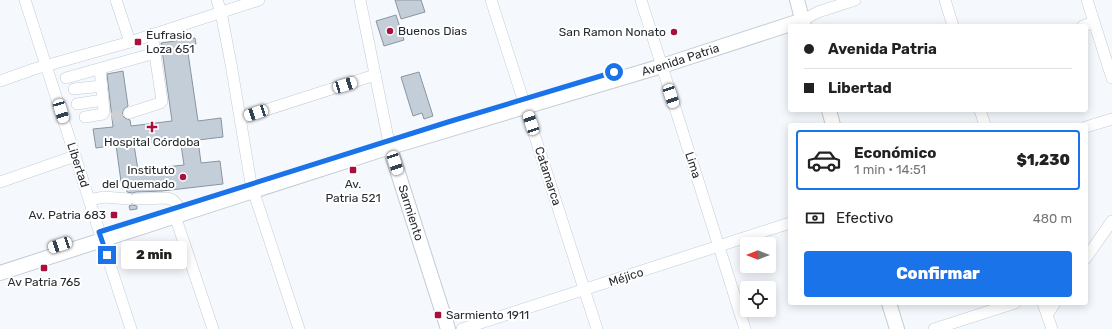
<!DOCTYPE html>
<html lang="es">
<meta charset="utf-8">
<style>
:root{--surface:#fff;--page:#f6f6f6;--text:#222;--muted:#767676;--line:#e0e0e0;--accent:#1a73e8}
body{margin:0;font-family:Rubik,sans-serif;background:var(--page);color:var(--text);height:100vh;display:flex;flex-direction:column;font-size:15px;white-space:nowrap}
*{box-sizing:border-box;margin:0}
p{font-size:13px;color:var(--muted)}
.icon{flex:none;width:22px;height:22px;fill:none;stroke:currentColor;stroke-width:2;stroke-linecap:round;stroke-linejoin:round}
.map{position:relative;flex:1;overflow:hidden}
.side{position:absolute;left:788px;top:123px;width:300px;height:182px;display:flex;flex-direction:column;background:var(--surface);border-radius:4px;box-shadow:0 2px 10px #0003}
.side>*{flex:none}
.guide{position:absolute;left:788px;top:24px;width:300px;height:88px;border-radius:4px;box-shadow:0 2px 10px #0003;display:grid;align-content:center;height:88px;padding:0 16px;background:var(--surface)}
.needle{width:26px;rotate:270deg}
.controls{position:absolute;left:740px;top:237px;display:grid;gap:8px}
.controls a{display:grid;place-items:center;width:36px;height:36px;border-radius:4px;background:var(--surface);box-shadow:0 2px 10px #0003;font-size:20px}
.end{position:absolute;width:18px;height:18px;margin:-9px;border:5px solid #1a73e8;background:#fff;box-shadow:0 0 0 2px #fff}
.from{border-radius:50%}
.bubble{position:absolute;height:28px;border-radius:4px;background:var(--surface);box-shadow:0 2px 10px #0003;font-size:13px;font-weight:800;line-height:28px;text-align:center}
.car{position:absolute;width:12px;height:24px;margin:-12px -6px;border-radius:5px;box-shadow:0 0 3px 1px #0007;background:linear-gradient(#fff 24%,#345 0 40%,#fff 0 76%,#345 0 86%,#fff 0)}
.guide b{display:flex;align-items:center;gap:14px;height:38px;font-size:15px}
.guide b+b{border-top:1px solid var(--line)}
.guide i{width:10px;height:10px;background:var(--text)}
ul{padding:7px 0 0;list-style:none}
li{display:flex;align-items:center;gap:12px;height:60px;margin:0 8px 6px;padding:0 8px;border:2px solid transparent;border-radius:4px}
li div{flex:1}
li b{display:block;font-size:15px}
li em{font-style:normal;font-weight:800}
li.active{border-color:var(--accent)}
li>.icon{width:36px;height:36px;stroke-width:1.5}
.pay{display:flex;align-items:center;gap:10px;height:44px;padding:0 16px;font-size:15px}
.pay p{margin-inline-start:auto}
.button{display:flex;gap:8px;margin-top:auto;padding:8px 16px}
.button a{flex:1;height:46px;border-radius:4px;background:var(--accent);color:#fff;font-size:16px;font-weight:800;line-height:46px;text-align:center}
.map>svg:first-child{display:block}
</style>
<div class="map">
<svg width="1112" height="329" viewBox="0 0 1112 329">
<rect width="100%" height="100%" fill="#f5f9fd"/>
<!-- building -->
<g fill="#c4ced9" stroke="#8b959f" fill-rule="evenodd">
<polygon points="395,0 421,0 425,12 401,19"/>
<polygon points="396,15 404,40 384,46 376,21"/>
<path d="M195 38 196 44 187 46 198 121 221 118 223 137 198 140 201 163 220 161 223 184 162 191 136 192 132 193 127 192V188L122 189 116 145 96 148 93 129 113 127 107 74 123 71 128 106 124 109 122 115 125 118 130 120 131 126 172 121 161 43ZM180 138 184 165 138 170 134 145Z"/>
<polygon points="419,72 433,116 424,119 422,113 413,116 401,77"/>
<polygon points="132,205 137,206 137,209 130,210 129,206"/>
</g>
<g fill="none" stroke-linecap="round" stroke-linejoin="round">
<!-- minor-tunnel -->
<polyline stroke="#ccd0d4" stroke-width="11" stroke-dasharray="11 5.5" stroke-linecap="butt" points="112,118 129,113"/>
<!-- minor casing -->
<g stroke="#c1ccd6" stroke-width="12">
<g id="minor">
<polyline points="25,0 102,240 131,329"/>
<polyline points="116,0 130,42"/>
<polyline points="217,0 221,12 231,64 251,184 299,329"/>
<polyline points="360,0 390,148"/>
<polyline points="491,0 597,329"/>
<polyline points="641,0 745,329"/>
<polyline points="945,0 953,26"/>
<polyline points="1087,0 1112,78"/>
<polyline points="803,20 818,12 855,0"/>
<polyline points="1083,26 1094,22"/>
<polyline points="66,78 155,53"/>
<polyline points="0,81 34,69 130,42 259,0"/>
<polyline points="74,89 102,86"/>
<polyline points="77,104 103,100"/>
<polyline points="980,110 985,125"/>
<polyline points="129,113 160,103 162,101 152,34"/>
<polyline points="85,117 103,114 104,112 100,69"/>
<polyline points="241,118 375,75"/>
<polyline points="1086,127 1112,119"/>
<polyline points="0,182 75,156"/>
<polyline points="136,199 167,198 173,200 179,207"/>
<polyline points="89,200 104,197 128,199"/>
<polyline points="175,216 213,329"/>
<polyline points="1086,258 1112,221"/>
<polyline points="1043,303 1052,329"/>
<polyline points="1047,315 1055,303"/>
<polyline points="462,329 790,223"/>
<polyline points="934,329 1015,303"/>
</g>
</g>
<!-- major casing -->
<g stroke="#c1ccd6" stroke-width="16">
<g id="major">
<polyline points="797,0 804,26"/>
<polyline points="829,110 833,125"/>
<path id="s1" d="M390 148 448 329"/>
<path id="s2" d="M0 273 247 193 384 149 662 66 803 20"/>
<polyline points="889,303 897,329"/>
</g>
</g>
<!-- minor -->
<use href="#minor" stroke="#fff" stroke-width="11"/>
<!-- major -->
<use href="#major" stroke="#fff" stroke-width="14"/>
</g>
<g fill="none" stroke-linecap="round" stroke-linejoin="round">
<!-- route -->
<polyline stroke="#1a73e8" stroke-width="5" points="107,255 99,232 448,122 614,72"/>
</g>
<!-- markers -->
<g fill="#a8113d" stroke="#fff" stroke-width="1.5">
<circle cx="390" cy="31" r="4"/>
<circle cx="674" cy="32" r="4"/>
<rect x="134" y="38" width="8" height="8" rx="2"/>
<path d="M150 121h4v4h4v4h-4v4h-4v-4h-4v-4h4z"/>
<rect x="349" y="166" width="8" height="8" rx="2"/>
<circle cx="183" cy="177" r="4"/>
<rect x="110" y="211" width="8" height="8" rx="2"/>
<rect x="40" y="264" width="8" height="8" rx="2"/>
<rect x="434" y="311" width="8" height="8" rx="2"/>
</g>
<g text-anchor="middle" stroke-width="4" stroke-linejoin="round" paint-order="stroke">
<!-- poi labels -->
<g font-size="12" fill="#272b2f" stroke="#fff" text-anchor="start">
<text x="398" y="35">Buenos Dias</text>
<text x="666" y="36" text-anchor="end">San Ramon Nonato</text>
<text x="146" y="39">Eufrasio<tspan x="146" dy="14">Loza 651</tspan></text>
<text x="152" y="146" text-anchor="middle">Hospital Córdoba</text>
<text x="175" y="174" text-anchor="end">Instituto<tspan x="175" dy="14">del Quemado</tspan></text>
<text x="353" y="188" text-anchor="middle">Av.<tspan x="353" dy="14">Patria 521</tspan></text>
<text x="106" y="219" text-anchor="end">Av. Patria 683</text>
<text x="44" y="286" text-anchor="middle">Av Patria 765</text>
<text x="446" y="319">Sarmiento 1911</text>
</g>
<!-- street labels -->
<g font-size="12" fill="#272b2f" stroke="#fff">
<text dy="4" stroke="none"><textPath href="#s2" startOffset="713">Avenida Patria</textPath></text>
<text transform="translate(78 165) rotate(72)" y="4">Libertad</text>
<text transform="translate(693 165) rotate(72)" y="4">Lima</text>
<text transform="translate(548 176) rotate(72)" y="4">Catamarca</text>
<text dy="4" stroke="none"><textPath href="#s1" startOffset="68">Sarmiento</textPath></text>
<text transform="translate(626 277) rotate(-18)" y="4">Méjico</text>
</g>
</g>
</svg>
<div class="controls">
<a><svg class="needle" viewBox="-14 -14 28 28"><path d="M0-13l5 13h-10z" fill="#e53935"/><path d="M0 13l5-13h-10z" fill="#767676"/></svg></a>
<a><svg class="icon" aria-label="locate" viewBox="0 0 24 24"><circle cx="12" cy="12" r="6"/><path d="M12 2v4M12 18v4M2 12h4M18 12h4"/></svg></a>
</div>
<i class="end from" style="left:614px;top:72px"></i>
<i class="end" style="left:107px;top:255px"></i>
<div class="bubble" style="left:121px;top:241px;width:66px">2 min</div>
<i class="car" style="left:345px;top:85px;rotate:73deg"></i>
<i class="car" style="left:671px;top:96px;rotate:162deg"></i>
<i class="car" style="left:61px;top:111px;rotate:163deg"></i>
<i class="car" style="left:256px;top:113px;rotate:252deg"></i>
<i class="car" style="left:531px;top:123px;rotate:342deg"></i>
<i class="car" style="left:395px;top:163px;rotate:162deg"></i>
<i class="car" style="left:60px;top:245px;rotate:252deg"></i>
<div class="guide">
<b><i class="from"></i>Avenida Patria</b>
<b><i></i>Libertad</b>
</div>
<section class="side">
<ul>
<li class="active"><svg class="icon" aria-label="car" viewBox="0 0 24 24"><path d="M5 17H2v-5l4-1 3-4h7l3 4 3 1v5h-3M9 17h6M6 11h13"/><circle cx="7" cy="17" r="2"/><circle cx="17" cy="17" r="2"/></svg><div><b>Económico</b><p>1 min · 14:51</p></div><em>$1,230</em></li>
</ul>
<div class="pay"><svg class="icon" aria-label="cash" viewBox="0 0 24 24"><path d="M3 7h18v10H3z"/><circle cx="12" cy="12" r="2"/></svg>Efectivo<p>480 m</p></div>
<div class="button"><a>Confirmar</a></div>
</section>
</div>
